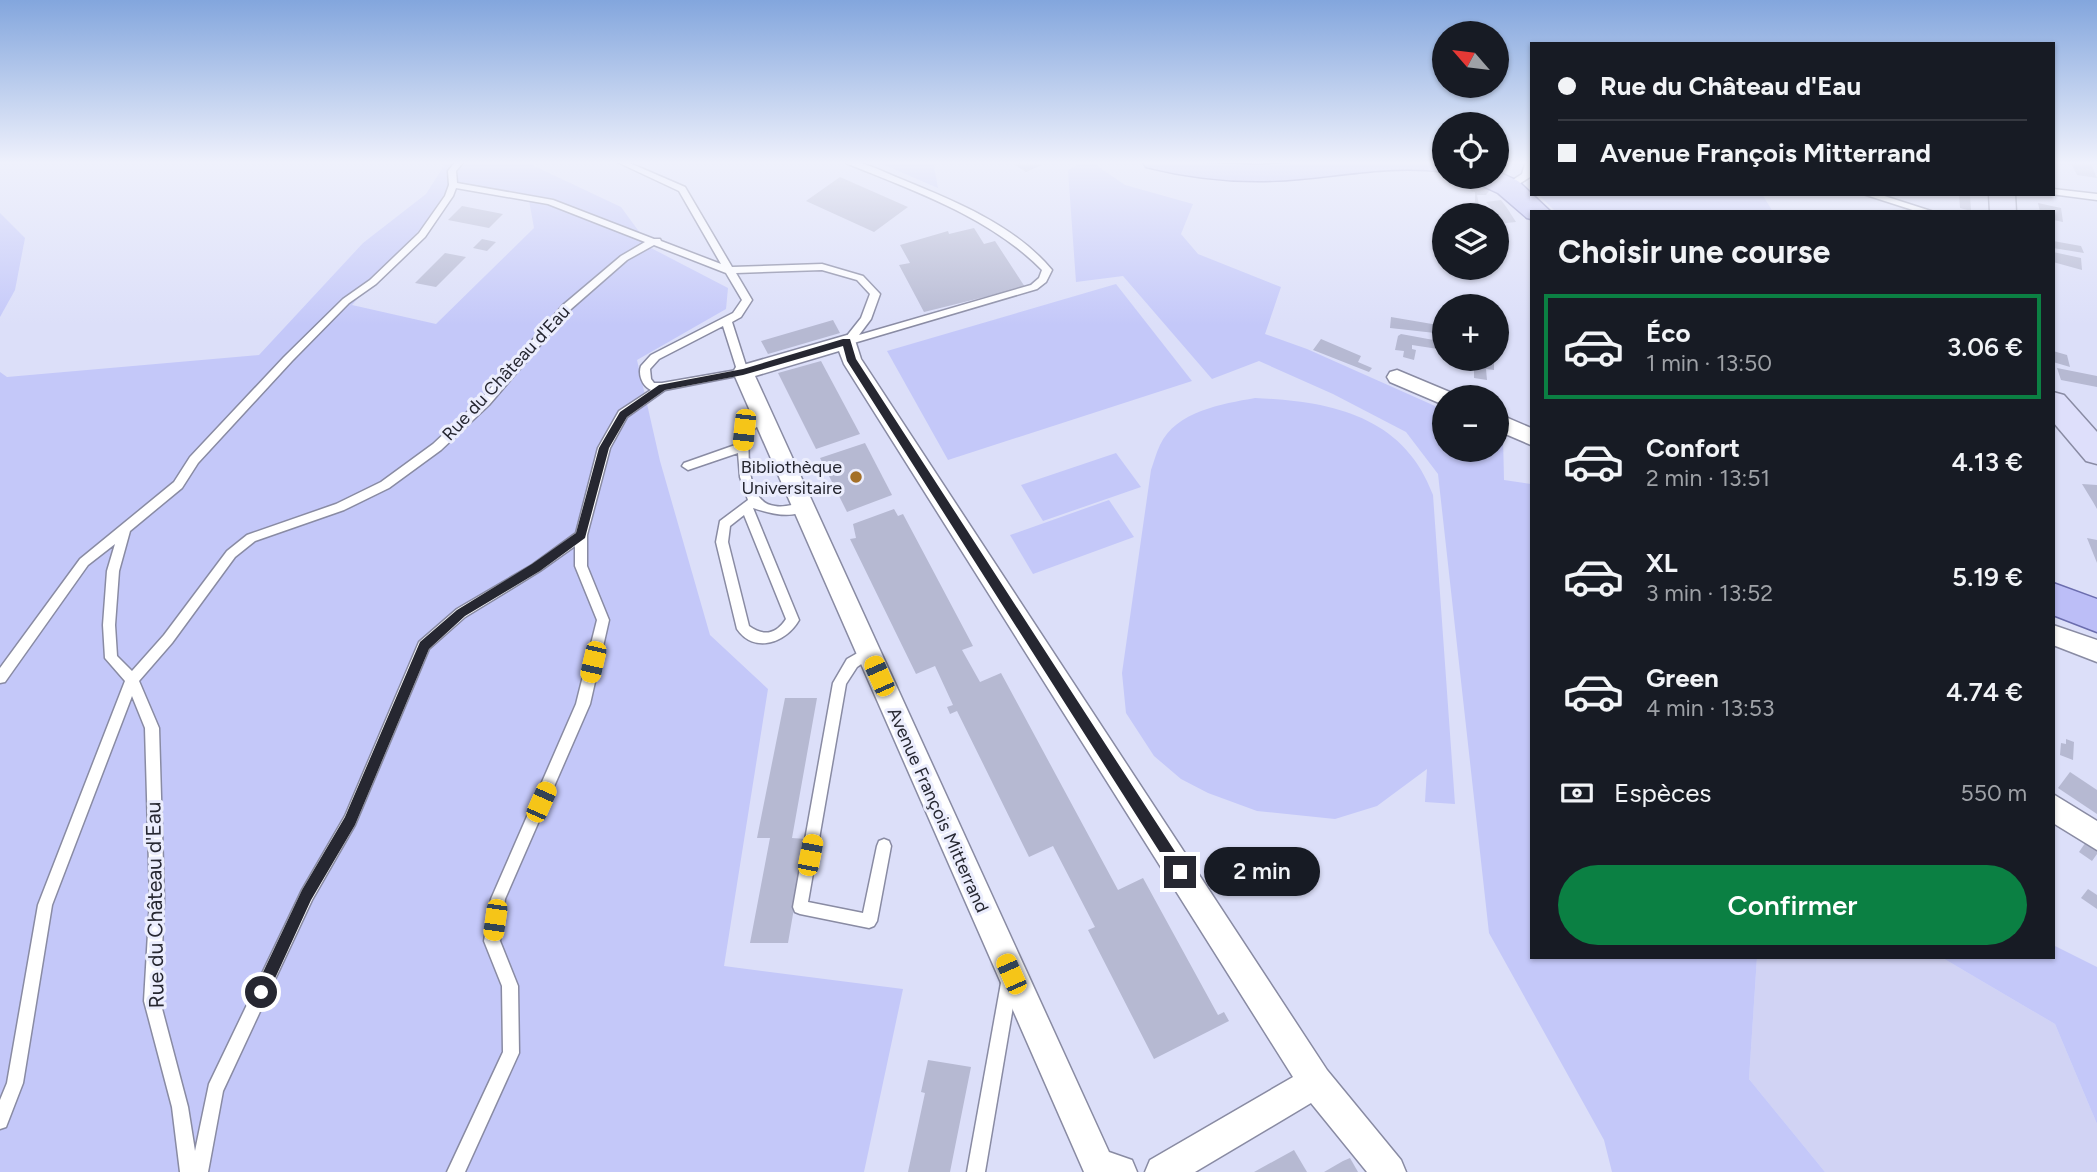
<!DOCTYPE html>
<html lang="fr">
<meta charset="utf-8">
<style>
:root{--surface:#171b24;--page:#242831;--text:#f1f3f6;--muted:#9ea1a6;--line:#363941;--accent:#0b8043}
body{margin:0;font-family:Figtree,sans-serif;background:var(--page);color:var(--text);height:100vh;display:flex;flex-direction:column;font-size:26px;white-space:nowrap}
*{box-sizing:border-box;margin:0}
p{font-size:23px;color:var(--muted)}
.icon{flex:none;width:38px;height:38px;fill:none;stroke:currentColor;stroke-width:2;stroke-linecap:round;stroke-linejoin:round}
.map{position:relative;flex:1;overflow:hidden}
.side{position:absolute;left:1530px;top:210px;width:525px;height:749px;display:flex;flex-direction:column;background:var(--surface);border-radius:0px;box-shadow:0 2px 5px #0004}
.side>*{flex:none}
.guide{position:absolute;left:1530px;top:42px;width:525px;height:154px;border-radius:0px;box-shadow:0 2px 5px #0004;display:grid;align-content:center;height:154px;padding:0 28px;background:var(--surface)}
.needle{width:46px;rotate:298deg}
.controls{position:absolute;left:1432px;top:21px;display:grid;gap:14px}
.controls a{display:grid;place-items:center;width:77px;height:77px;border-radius:50%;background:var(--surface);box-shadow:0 2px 5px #0004;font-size:35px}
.end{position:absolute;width:32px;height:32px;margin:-16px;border:9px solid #262731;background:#fff;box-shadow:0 0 0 4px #fff}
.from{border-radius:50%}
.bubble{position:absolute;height:49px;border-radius:24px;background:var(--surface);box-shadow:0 2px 5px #0004;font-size:23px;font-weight:600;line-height:49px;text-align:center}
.car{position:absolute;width:21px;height:42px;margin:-21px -10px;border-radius:9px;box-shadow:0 0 5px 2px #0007;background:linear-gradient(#f5c518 24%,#345 0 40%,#f5c518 0 76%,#345 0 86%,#f5c518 0)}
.guide b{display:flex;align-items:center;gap:24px;height:66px;font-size:26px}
.guide b+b{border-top:2px solid var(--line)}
.guide i{width:18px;height:18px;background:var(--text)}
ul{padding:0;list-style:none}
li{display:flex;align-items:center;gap:21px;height:105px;margin:0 14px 10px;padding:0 14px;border:4px solid transparent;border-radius:0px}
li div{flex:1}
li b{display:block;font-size:26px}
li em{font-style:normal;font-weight:600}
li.active{border-color:var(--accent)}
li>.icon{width:63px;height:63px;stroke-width:1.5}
h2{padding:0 28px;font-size:32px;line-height:84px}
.pay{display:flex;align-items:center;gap:18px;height:77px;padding:0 28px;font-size:26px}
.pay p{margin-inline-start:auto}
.action{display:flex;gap:14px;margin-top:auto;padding:14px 28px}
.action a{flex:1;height:80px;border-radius:42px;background:var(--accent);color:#fff;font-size:28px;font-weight:600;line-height:80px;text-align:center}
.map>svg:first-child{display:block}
</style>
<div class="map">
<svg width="2097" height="1172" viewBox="0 0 2097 1172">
<rect width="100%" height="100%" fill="#dcdff9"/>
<!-- built -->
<polygon fill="#d1d3f4" points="1757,957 1941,957 2055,1024 2097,1124 2097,1172 1825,1172 1749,1079"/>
<!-- green -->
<g fill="#c4c8f9" fill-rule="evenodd">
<path d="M447 161H516L532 165 621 207 651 248 728 288 726 309 637 360 660 461 710 635 768 689 724 966 903 989 864 1172H0V372L7 377 259 355 363 243 426 194ZM477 186 529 200 534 228 436 324 352 305 456 189Z"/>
<polygon points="875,161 933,161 938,188"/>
<polygon points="1085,161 1090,161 1125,185 1193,204 1181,234 1198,254 1281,287 1265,334 1307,349 1444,410 1444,450 1496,450 1496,433 1503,436 1504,480 1531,484 1531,957 1757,957 1749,1079 1825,1172 1612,1172 1604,1140 1489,933 1438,474 1406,432 1333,394 1259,361 1212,379 1123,276 1076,282 1068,170"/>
<polygon points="1538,194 1762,194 1773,212 1556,212"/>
<polygon points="0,213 25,238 15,290 0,317"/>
<polygon points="1116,284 1192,381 948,460 887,351"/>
<path d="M1255 398C1331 401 1404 416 1433 495L1455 804 1425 802 1427 769 1377 806 1335 819 1257 811 1208 793 1181 779 1154 756 1126 713 1122 673 1151 470C1154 462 1156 453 1160 445 1176 411 1222 404 1255 398Z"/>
<polygon points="1116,453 1141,487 1043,521 1021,485"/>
<polygon points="1109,500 1134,537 1033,574 1010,535"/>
<polygon points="2053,945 2097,967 2097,1124 2055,1024 1941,957 2053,957"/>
</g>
<!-- building -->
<g fill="#b6b9d2">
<polygon points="1009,161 1035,161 1042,165 1026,172"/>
<polygon points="2070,161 2091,164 2097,178 2077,175"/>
<polygon points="840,177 908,207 874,232 806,201"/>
<polygon points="1477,182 1491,188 1486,195 1477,195 1480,210 1476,210 1470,203 1475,202 1475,192 1470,191"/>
<polygon points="1959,194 1970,196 1971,211 1960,208"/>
<polygon points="1501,200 1507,208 1516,222 1496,224 1496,215 1483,215 1480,211 1492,209 1486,202"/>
<polygon points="2038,203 2061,208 2063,222 2053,220 2053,212 2040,212"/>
<polygon points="462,206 503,214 489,228 448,220"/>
<polygon points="974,228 984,244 995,241 1025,287 924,312 899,265 910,263 900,245 948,231 949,234"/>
<polygon points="482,239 496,242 487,251 473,248"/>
<polygon points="2053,241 2081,246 2084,253 2053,248"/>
<polygon points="2053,252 2081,258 2082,270 2053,262"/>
<polygon points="445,253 466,257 436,287 415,283"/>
<polygon points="1391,317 1444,326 1444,334 1390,328"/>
<polygon points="833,320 840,333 768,354 761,341"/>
<polygon points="1401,334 1439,341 1438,349 1412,345 1412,349 1416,350 1414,360 1403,357 1404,351 1395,350 1398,336"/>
<polygon points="1321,339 1361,356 1358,362 1372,368 1369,372 1313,350"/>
<polygon points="2053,351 2067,355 2070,367 2053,362"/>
<polygon points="1474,359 1494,359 1494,370 1486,369 1487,380 1474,378"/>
<polygon points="821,361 860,434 816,449 778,373"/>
<polygon points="2057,368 2097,376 2097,387 2061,380"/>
<polygon points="865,443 892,495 847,512 820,458"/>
<polygon points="2082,484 2097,485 2097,509 2093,502"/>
<polygon points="894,509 898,516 903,514 973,646 962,650 980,682 1001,673 1118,890 1143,878 1218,1015 1224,1012 1229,1021 1154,1059 1088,930 1095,927 1053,846 1029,857 957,711 950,714 947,707 953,705 935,666 916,674 850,539 856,538 853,524"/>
<polygon points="2087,538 2097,540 2097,563"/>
<polygon points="785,698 817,698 792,838 806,839 788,943 750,943 770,838 757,838"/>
<polygon points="2066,739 2074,742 2073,760 2060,755 2061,743 2066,744"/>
<polygon points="2070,772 2097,790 2097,814 2058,788"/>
<polygon points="2088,839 2097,845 2097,854 2092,861 2079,852"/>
<polygon points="2088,889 2097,895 2097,909 2081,898"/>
<polygon points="928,1060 971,1067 950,1172 908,1172 925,1093 921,1092"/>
<polygon points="1294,1150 1307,1172 1254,1172"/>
<polygon points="1350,1158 1358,1172 1324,1172 1343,1161"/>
</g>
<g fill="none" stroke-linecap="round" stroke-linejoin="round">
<!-- lane casing -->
<g stroke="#898ba3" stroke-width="3">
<g id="lane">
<path d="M456 161H464L456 171 457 183 553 200 654 239H660L661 241 721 264 679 191 615 161H625L685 187 732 267 822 264 863 276 880 294 871 319 859 335 1031 285 1039 278 1042 270C990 217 914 191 846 163L845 161C863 161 879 170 896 177 950 199 1014 224 1052 270L1046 282 1037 289 847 345 842 342 861 318 870 294 857 280 822 270 736 273 752 300 741 317 732 322 748 372 747 374 665 390 627 417 610 448 587 535V566L609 620 590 704 505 899 500 941 518 986 519 1053 465 1172H447L503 1052 502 986 484 941 491 899 576 704 597 620 575 566V546L540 571 465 617 429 649 355 825 312 900 223 1091 208 1172H180L172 1107 144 1001 150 899 145 728 132 696 52 905 23 1083 6 1127 0 1129V1100L7 1083 38 905 125 681 105 658 103 625 107 571 115 544 88 565 5 682 0 683V668L80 559 174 482 190 457 284 357 343 299 370 280 419 233 445 196 449 185 448 171ZM456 188 548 204 645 242 621 256 563 305 481 399 433 444 381 482 336 504 247 535 227 551 164 635 132 671 117 656 115 625 119 571 130 531 182 488 198 463 292 361 349 303 376 284 425 237 453 196ZM654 245 726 273 742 300 733 313 651 355 641 366C638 374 642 386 651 390L619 411 598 448 576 533 532 565 457 609 419 642 345 816 302 890 209 1084 195 1151 188 1107 160 1001 164 899 159 728 139 681 172 643 235 557 255 541 344 510 389 488 441 450 489 405 571 309 627 260ZM723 326 737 370 662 383H654L651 379 650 369 659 359Z"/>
<polygon points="1526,161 1531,161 1530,177 1516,186 1505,189 1505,185 1522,174"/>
<polygon points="2053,189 2097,194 2097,200 2051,194"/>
<polygon points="1863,194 1878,194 1934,212 1919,212"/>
<path d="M763 412 767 413 768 416 767 419 749 433C748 454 746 503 775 506 784 508 794 504 803 503L809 507C794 521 769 513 753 508L799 620C786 643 754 654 737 629L716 542 720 521 748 500 740 477 738 453 688 470 682 466 684 463 738 444 740 428ZM744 515 786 619C776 634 764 637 749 626L728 542 730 526Z"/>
<polygon points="868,647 873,648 874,652 873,656 857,667 846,684 808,902 863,913 877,846 879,841 884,839 889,841 891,846 877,921 874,926 869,928 800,914 795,912 793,907 833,683 847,659"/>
<polygon points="1009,975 1015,977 1017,983 985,1172 967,1172 1001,983 1003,977"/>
</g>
</g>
<!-- street casing -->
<g stroke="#898ba3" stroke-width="3">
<g id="street">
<polygon points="847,335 854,337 861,359 1327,1070 1401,1160 1406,1172 1367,1172 1311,1103 1195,1172 1145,1172 1150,1160 1293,1077 844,364 839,351 755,376 1109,1152 1132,1160 1137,1172 1084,1172 733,372 736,367"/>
<polygon points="1397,370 1452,393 1454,397 1444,397 1444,405 1390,382 1387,377 1390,372"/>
<polygon points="1496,413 1531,428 1531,445 1496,430"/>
<polygon points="2053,625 2097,640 2097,662 2053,645"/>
<polygon points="2053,794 2097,821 2097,850 2053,823"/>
</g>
</g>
<!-- secondary casing -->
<g stroke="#898ba3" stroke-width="3">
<g id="secondary">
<polygon points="1989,194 2015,194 2016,212 1990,212"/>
<polygon points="2053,392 2064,395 2097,432 2097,464 2086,461 2053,422"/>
</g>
</g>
<!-- primary casing -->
<g stroke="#6b6dae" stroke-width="3">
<g id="primary">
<path d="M1142 161 1259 165 1323 161H1444V172C1395 165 1348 175 1300 179 1247 184 1198 180 1146 167Z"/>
<polygon points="1496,171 1518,181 1551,212 1531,212 1531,219 1527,218 1498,193 1476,183 1472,177 1496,177"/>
<polygon points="2053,583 2097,599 2097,632 2053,615"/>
</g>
</g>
<!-- lane -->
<use href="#lane" fill="#fff" fill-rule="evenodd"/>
<!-- street -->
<use href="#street" fill="#fff" fill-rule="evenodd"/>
<!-- secondary -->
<use href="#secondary" fill="#dedffb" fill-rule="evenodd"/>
<!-- primary -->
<use href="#primary" fill="#bcbef7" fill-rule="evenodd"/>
</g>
<!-- sky -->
<linearGradient id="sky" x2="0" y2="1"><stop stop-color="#83a6dd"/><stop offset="0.5" stop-color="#eff1fc"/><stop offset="1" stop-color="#eff1fc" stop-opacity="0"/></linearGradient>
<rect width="2097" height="325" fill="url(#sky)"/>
<!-- route -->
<polygon fill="#262731" points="843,339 850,339 856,359 1185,867 1185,876 1175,876 847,361 843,346 743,375 665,390 627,417 609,448 585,538 540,571 465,616 429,649 355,825 311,900 266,998 261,1000 256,998 253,992 256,987 302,890 345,817 420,642 457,610 532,564 576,533 599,448 620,412 659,385 743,369"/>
<!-- markers -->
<circle fill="#a47028" stroke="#ebedfd" stroke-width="2.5" cx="856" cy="477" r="7"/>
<g text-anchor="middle" stroke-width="6" stroke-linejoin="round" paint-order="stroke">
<!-- street labels -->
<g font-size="18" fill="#262731" stroke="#ebedfd">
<text transform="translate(506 373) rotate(-47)" y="6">Rue du Château d'Eau</text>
<text transform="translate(938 810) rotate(66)" y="6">Avenue François Mitterrand</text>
</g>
<!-- poi labels -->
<g font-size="18" fill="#262731" stroke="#ebedfd" text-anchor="end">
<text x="842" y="473">Bibliothèque<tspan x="842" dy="21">Universitaire</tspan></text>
</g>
<!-- near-street labels -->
<g font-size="21" fill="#262731" stroke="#ebedfd">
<text transform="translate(155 905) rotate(-91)" y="7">Rue du Château d'Eau</text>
</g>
</g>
</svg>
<div class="controls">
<a><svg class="needle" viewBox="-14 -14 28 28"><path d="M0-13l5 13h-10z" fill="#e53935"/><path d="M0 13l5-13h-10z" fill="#9ea1a6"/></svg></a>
<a><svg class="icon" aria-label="locate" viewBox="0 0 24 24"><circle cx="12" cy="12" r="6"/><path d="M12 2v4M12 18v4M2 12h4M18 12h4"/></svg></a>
<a><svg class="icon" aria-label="layers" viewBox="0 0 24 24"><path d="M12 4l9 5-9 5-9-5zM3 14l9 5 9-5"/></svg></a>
<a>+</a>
<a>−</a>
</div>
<i class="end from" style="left:261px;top:992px"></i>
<i class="end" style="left:1180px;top:872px"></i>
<div class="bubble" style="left:1204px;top:847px;width:116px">2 min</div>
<i class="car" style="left:744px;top:430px;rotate:186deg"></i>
<i class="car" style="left:593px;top:662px;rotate:193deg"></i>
<i class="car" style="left:879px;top:676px;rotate:336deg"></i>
<i class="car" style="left:541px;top:802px;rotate:24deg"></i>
<i class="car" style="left:810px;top:855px;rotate:11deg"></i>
<i class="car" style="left:495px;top:920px;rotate:188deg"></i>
<i class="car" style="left:1011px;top:974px;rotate:336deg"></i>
<div class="guide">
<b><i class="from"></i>Rue du Château d'Eau</b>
<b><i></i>Avenue François Mitterrand</b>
</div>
<section class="side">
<h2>Choisir une course</h2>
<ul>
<li class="active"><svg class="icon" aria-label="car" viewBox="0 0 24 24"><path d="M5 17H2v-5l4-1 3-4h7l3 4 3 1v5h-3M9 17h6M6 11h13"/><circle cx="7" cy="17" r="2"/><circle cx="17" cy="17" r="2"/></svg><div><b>Éco</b><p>1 min · 13:50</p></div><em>3.06 €</em></li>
<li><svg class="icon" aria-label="car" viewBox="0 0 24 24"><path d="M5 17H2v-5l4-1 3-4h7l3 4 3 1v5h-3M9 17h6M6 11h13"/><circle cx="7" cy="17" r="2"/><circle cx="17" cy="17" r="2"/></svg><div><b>Confort</b><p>2 min · 13:51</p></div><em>4.13 €</em></li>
<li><svg class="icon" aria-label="car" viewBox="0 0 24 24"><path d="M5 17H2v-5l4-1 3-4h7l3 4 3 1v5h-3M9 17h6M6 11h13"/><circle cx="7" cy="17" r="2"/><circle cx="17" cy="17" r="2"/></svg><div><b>XL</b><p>3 min · 13:52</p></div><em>5.19 €</em></li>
<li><svg class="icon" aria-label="car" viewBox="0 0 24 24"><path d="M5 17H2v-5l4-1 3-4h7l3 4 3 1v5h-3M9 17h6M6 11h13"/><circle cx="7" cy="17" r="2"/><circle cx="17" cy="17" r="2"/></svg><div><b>Green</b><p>4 min · 13:53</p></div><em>4.74 €</em></li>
</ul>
<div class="pay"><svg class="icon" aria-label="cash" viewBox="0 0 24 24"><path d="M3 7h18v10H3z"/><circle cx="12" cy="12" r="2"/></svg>Espèces<p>550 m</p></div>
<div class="action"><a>Confirmer</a></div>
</section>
</div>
